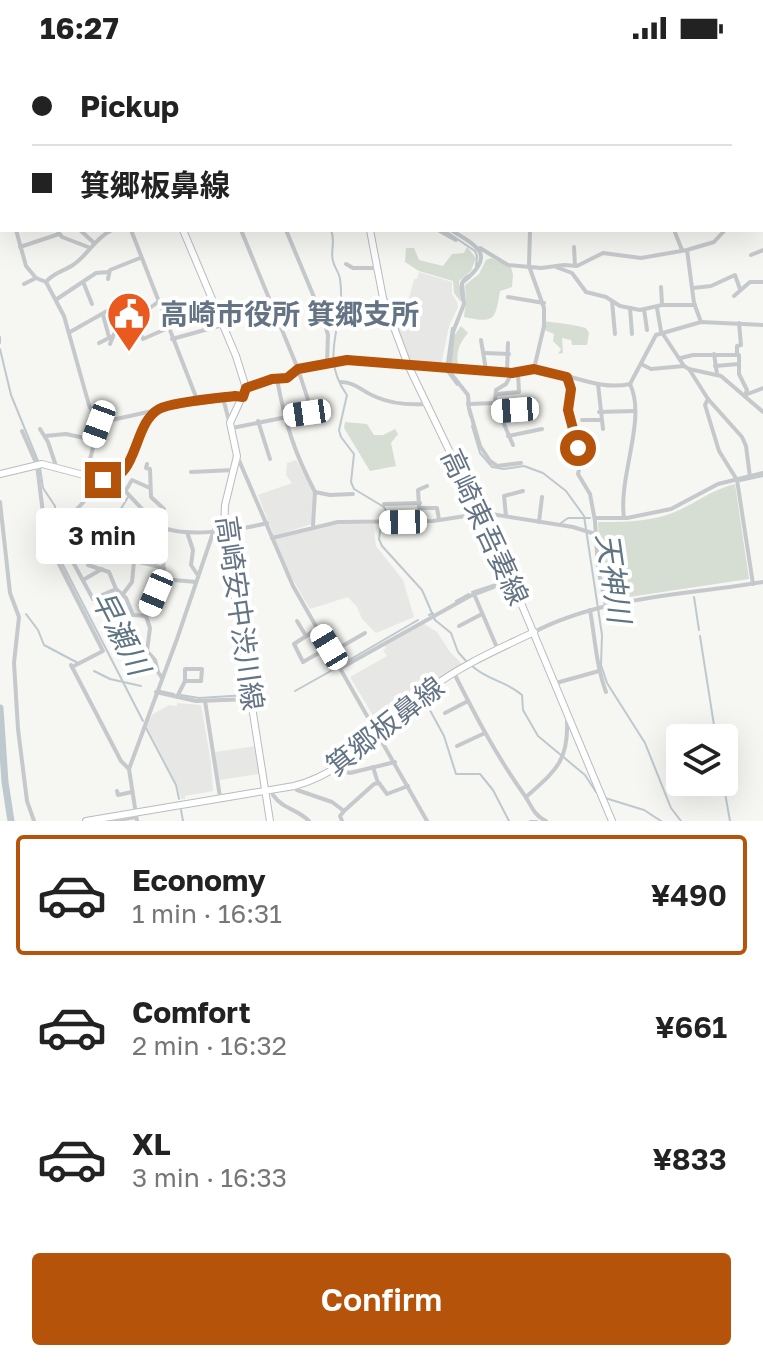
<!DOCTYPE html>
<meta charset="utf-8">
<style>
:root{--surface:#fff;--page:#f2f2f2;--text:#222;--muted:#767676;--line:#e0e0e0;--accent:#b45309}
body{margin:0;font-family:"Golos Text","Noto Sans JP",sans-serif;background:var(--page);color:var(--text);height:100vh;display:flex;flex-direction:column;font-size:30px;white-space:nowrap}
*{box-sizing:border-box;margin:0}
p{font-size:26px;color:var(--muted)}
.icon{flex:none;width:44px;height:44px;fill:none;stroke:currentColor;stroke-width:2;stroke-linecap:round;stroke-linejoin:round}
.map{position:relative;height:765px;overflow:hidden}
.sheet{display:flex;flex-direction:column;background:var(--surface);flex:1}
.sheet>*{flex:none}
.top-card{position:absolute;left:0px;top:0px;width:764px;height:176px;box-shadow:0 8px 32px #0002;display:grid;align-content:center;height:176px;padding:0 32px;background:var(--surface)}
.fabs{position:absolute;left:666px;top:668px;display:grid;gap:16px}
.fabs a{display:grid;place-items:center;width:72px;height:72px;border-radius:8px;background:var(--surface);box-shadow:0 8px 32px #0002;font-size:40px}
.end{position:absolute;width:36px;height:36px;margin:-18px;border:10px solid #b45309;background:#fff;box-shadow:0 0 0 4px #fff}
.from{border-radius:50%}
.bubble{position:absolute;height:56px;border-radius:8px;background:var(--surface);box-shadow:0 8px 32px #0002;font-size:26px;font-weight:600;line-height:56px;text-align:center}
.car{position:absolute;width:24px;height:48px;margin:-24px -12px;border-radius:10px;box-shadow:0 0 6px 2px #0007;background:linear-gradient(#fff 24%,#345 0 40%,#fff 0 76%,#345 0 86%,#fff 0)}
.top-card b{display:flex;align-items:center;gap:28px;height:76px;font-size:30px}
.top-card b+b{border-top:2px solid var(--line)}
.top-card i{width:20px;height:20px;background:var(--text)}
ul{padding:14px 0 0;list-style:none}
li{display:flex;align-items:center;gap:24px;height:120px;margin:0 16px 12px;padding:0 16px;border:4px solid transparent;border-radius:8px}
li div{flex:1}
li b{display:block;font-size:30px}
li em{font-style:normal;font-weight:600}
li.current{border-color:var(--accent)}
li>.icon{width:72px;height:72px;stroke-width:1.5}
.primary-button{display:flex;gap:16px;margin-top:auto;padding:16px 32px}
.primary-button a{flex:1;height:92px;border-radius:8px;background:var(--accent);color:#fff;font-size:32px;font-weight:600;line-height:92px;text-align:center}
.status{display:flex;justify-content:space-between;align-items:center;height:56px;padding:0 40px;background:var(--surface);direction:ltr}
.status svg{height:22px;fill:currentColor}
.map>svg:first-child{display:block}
</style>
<div class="status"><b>16:27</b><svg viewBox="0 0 49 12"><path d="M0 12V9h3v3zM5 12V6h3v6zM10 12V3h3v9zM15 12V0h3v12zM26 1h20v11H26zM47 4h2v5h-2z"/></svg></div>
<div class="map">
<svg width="763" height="765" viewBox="0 0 763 765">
<rect width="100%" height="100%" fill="#f6f6f2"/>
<!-- built -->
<g fill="#e7e8e6">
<polygon points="419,216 452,226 452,238 457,246 458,251 449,270 441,309 410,306 394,267 398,266 397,262 404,261 414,223 417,223"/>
<polygon points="296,404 314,438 312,468 274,480 258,439 292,427 286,419 287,407"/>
<polygon points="344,467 373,468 376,490 403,524 414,561 376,577 362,563 357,551 348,541 310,553 289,517 275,483"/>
<polygon points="421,566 437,576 450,596 462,608 438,623 383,666 377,666 350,621 387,600 383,594 386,592 384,588"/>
<polygon points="177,647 201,649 211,706 213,735 185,740 185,743 181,743 177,729 146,669 153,658 169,649 177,650"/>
<polygon points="255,690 259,718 219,724 215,696"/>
</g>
<!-- green -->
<g fill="#d6ded3">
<polygon points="467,191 476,202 471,215 459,225 461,246 454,237 453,225 419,215 405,206 406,192 414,192 419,204 443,210 452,198 464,197"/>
<path d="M491 202 511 211 513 219 512 231 500 235C495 263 496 268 464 261L466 245 465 229 479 218 486 204Z"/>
<path d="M543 265C558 267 571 268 586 272L589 277 587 289H572L571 284 562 282 563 297 558 298 561 293 553 285 554 278 542 273Z"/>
<path d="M461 270 468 277C459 287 456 296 458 310L451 309 453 281Z"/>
<polygon points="345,366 367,368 374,379 383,379 395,373 398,378 391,387 396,410 370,415 344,372"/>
<path d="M735 428 749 523 609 544 601 512 598 466C620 466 645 466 667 459 691 451 710 434 735 428Z"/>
</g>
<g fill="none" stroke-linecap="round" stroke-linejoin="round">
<!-- stream -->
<g stroke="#bec9ce" stroke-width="2">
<polyline points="219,0 219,2"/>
<polyline points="365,0 365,2"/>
<path d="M331 174C336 186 330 194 333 205 334 211 339 216 340 223 347 267 317 298 347 339L339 374 341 381 354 398 351 426 354 433 384 451 386 455 384 463"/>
<polyline points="444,174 475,195 477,200 476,211"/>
<path d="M462 244C460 232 458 225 469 219"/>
<polyline points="452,272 446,314 457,329"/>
<polyline points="0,281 0,287"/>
<polyline points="0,293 11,339 38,405"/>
<polyline points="467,347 470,360"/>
<polyline points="472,370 480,397 492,411 504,413 524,410 543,417 566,435 584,460 602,579 601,609 607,627 645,687 671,752 681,765"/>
<polyline points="40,412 43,432 55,450 55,463 67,494"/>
<polyline points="740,425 763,420"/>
<polyline points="561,467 568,462 590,462"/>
<polyline points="381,468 379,483 382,490 422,534 435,564 451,577 458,596 467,606"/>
<path d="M61 501C70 492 79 490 90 486 103 482 121 453 128 441"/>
<polyline points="62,507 143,665"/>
<polyline points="472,536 505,525"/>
<polyline points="694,541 699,574"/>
<polyline points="456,545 469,538"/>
<polyline points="26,558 38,574 44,589 78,607"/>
<polyline points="429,559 433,557"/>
<polyline points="700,580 716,682"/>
<polyline points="344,607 418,564"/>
<path d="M472 610C487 624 506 625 522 639L523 654 538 680 585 719 596 736"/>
<polyline points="94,615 110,623 141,630"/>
<polyline points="160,635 174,638"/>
<polyline points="295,635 336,612"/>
<polyline points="181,639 199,642 247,639"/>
<polyline points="425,645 444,680 456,718 480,718 493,734 509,765"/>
<polyline points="146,672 176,729 179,743"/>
<polyline points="723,726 730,765"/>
<polyline points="605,742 644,754 661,765"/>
<polyline points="181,754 183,765"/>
<polyline points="530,765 537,765"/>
</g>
<!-- river -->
<polyline stroke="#bec9ce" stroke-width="7" points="0,652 5,726 11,765"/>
<!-- major casing -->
<g stroke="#b8bcc0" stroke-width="8">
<g id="major">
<polyline points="107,0 108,2"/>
<polyline points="329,0 330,2"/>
<polyline points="747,2 750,0"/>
<polyline points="183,174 236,300 246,332 230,367 237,400 225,449 224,473 270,765"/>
<polyline points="370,174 383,242 408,309 511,523 612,765"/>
<path d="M0 418 42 408 95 422 114 423C140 406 134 361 166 350L235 340 243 341"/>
<path d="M86 765 294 730C350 716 386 666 430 633 461 609 499 593 534 576"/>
</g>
</g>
<!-- minor -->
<g stroke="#c6c9cc" stroke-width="4">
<polyline points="73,0 74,2"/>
<polyline points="166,0 167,2"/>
<polyline points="230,0 230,2"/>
<polyline points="272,0 272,2"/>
<polyline points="319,0 319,2"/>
<polyline points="369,0 370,2"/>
<polyline points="604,0 604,2"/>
<polyline points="654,0 656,2"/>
<polyline points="674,0 675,2"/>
<polyline points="725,0 726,2"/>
<polyline points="62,2 68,0"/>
<polyline points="185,2 190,0"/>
<polyline points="432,2 438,0"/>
<polyline points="510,2 511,0"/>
<polyline points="0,16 2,16"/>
<polyline points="762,31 763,30"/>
<polyline points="762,58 763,57"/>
<polyline points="0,62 2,62"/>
<polyline points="762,86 763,87"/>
<polyline points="0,113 2,123"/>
<polyline points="762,160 763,159"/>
<polyline points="16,174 26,210 36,222 46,226 64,260 89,349 98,367 157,354"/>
<polyline points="57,174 62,181 88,191"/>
<polyline points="80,174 93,186"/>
<polyline points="131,174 198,346"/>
<polyline points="286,174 324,265 328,279 327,307"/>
<polyline points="438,174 456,184"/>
<path d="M451 174C481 192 495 200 462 227L464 248 453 276 449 315 468 339 469 352 480 390 490 405 497 410 521 407"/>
<polyline points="530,174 529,210 544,252 544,270 534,313"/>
<polyline points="674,174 682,194"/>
<polyline points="20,191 59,178"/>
<polyline points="574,191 575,210"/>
<polyline points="480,192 508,209 541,212 564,209 577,210 603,197 641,202 687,194 714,186 725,174"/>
<polyline points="687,194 694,247 701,266"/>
<polyline points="751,199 763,194"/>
<polyline points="346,208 353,212 377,212"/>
<polyline points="556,211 572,217 586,236 606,241 620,250 640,254 662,249 695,249"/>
<polyline points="108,223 110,214 140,202"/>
<path d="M46 226C53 217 64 215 73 209 88 199 95 182 112 174"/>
<polyline points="24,228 36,222"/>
<polyline points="84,228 92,248"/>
<polyline points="661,231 662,248"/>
<polyline points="693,232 711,230 735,219 740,233"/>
<polyline points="734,240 750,226 763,226"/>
<polyline points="508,241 544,247"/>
<polyline points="57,243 96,217 109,216"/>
<polyline points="612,245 615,278"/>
<polyline points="630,252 632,278"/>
<polyline points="657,252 661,275 684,310"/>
<polyline points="644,253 647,274"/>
<polyline points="103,259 109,281"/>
<polyline points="134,264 143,283 168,272"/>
<polyline points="70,276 123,246 128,248 135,262"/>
<polyline points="172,283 223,269"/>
<polyline points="481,284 486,314"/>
<polyline points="99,287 111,281"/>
<polyline points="110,288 114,278 158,246"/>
<polyline points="485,297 509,298"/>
<polyline points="714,298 717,318"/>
<polyline points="737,298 737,290 741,289 739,267"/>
<polyline points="681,302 693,299 739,299 739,308 715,310"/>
<polyline points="641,308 651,313 684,310 689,313 708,343 742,381 746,390 750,421"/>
<polyline points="739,308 739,318 747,334 745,339 763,332"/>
<polyline points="689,313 721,320 763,356"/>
<polyline points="507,316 508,287"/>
<polyline points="512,317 506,328 496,334 495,347 513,389"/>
<path d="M567 321C571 333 566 341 568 354 571 375 585 397 578 418L590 438 595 465 598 512 606 550"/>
<path d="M277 323C285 367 294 396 315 436L330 439 353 438"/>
<path d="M341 326C355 326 363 336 376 341 392 348 409 349 426 348"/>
<polyline points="598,328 603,373"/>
<path d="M246 332 272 323 287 322 298 313 347 304 512 317C521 316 530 313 539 314 569 317 599 335 630 328L656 279 701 266 763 269"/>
<polyline points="497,338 519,336 518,317"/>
<polyline points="223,342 229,365"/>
<polyline points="708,343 705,349 719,395 737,424 753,528"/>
<polyline points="469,348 495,347"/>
<polyline points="498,356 533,353"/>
<polyline points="599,356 635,355"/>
<polyline points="582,364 600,364"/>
<polyline points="258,365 270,403"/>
<polyline points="232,372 307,357 310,350 298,313 241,174"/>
<polyline points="40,373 48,386 56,410"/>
<polyline points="22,375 37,409 45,473 59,505"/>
<polyline points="45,380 66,378 94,384"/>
<polyline points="508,380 542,373"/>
<polyline points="238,402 293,530 427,765"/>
<polyline points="147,408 146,412 150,413 151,441 164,453 158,470"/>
<polyline points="191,416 234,414"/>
<polyline points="86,419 99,368"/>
<polyline points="95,422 91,438 76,454 88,491 88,509 109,516 116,533 126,542 133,559 146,560"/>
<path d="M114 423 157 469C182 483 240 474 267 467"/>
<polyline points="126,434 132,424 150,432"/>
<polyline points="0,446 10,537 19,561 14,607 18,673 27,745 34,765"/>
<polyline points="384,448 420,447"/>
<polyline points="420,452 437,452 439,464"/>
<polyline points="506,460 504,440 523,435"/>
<polyline points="595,462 627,462 671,453 718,428 763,417"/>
<path d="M624 462C618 420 647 363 630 328"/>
<polyline points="420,465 418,434 427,430"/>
<polyline points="539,466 542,441"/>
<polyline points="112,467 132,468 138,475"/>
<polyline points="313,469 315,436"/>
<polyline points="81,473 101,457"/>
<polyline points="187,476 193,494 191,509 197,518"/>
<polyline points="102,477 136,480 150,461"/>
<polyline points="272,482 338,466 433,465 485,457 573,471 595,478"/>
<polyline points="89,494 164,512"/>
<polyline points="68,497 93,543 116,533"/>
<polyline points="130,504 132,487 136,480"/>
<polyline points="163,523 196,526"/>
<polyline points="83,524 102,513"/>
<polyline points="123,538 132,526 134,505"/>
<polyline points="474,538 498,594"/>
<path d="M590 554C595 582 596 609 606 636"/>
<polyline points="297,565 306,580"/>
<polyline points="459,570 482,558"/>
<polyline points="317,573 294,588 303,606 329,591"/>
<path d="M534 576C604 540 687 539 763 526"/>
<polyline points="332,596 365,577"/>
<polyline points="71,609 121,705 129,713"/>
<polyline points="72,611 103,595 58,506 68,497 88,491"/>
<polyline points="341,612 470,540 512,524"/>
<path d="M454 617C475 659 496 699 523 737 531 748 533 759 546 765"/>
<polyline points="162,622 158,616 155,604 147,595 150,572 146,560 163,523 164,473"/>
<polyline points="556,627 599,615"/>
<polyline points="156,636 196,645 251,643"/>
<polyline points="177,641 185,625 185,613 202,613 201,625 185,625"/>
<polyline points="205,645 220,741"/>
<polyline points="445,657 468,645"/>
<polyline points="457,690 485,677"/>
<polyline points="373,711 378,727"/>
<polyline points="336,713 350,717 395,706"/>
<polyline points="294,730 297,734 332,746 344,755"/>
<polyline points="117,735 118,739 132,736"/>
<path d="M273 739C284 754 296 752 309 765"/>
<path d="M526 741C555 715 569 706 567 663"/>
<polyline points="112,765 136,761"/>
<polyline points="137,765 129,713 177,583 214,474"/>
<polyline points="342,765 340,760 344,755 374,728 379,727 387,738 408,730"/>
</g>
<!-- major -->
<use href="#major" stroke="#fff" stroke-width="6"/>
</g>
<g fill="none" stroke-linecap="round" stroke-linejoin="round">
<!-- route -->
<path stroke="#b45309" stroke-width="10" d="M103 424C139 424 132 368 159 353 172 346 218 342 235 340L243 341 246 332 272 323 287 322 298 313 347 304 512 317 534 313 567 321 571 333 568 354 578 392"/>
</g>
<!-- icons -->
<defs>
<g id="civic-pin" transform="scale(2.3)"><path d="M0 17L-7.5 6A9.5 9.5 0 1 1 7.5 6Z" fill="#ea5a1e" stroke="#fff"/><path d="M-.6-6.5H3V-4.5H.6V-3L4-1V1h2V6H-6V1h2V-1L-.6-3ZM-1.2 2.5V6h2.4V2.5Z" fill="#fff"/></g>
</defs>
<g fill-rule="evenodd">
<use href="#civic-pin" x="129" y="258"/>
</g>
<g text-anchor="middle" stroke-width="8" stroke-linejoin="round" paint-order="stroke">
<!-- poi labels -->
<g font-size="28" font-weight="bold" fill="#647485" stroke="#fff" text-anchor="start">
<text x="160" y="268">高崎市役所 箕郷支所</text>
</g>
<!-- street labels -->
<g font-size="28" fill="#647485" stroke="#fff">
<text transform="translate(485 471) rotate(65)" y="10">高崎東吾妻線</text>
<text transform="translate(240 557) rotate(82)" y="10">高崎安中渋川線</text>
<text transform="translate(385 670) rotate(-38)" y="10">箕郷板鼻線</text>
</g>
<!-- water labels -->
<g font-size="30" font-style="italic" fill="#5f7682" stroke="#fff">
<text transform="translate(613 522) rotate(82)" y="10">天神川</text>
<text transform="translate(120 577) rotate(63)" y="10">早瀬川</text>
</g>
</g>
</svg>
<div class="fabs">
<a><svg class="icon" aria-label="layers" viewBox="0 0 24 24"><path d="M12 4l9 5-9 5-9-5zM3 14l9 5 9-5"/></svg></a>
</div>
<i class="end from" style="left:578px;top:392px"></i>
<i class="end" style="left:103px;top:424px"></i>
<div class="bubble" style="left:36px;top:452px;width:132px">3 min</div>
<i class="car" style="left:515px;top:354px;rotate:266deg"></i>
<i class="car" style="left:307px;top:357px;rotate:262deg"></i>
<i class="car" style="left:99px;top:368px;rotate:200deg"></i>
<i class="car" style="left:403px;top:466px;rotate:269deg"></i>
<i class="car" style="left:156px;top:537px;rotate:203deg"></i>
<i class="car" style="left:329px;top:591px;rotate:329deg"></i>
<div class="top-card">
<b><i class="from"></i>Pickup</b>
<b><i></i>箕郷板鼻線</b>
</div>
</div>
<section class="sheet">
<ul>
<li class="current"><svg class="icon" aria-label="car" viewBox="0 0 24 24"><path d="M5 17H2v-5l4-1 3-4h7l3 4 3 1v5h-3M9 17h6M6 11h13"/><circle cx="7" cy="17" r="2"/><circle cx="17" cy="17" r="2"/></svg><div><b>Economy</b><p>1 min · 16:31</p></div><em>¥490</em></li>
<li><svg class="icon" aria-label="car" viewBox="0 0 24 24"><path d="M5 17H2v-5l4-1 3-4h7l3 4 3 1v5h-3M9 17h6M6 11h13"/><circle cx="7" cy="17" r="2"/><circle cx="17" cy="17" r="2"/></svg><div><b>Comfort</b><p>2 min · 16:32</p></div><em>¥661</em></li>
<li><svg class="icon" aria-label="car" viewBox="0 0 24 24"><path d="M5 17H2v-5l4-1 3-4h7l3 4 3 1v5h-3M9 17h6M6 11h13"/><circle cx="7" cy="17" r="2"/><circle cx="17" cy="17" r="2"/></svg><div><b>XL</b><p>3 min · 16:33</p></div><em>¥833</em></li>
</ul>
<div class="primary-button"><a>Confirm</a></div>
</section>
